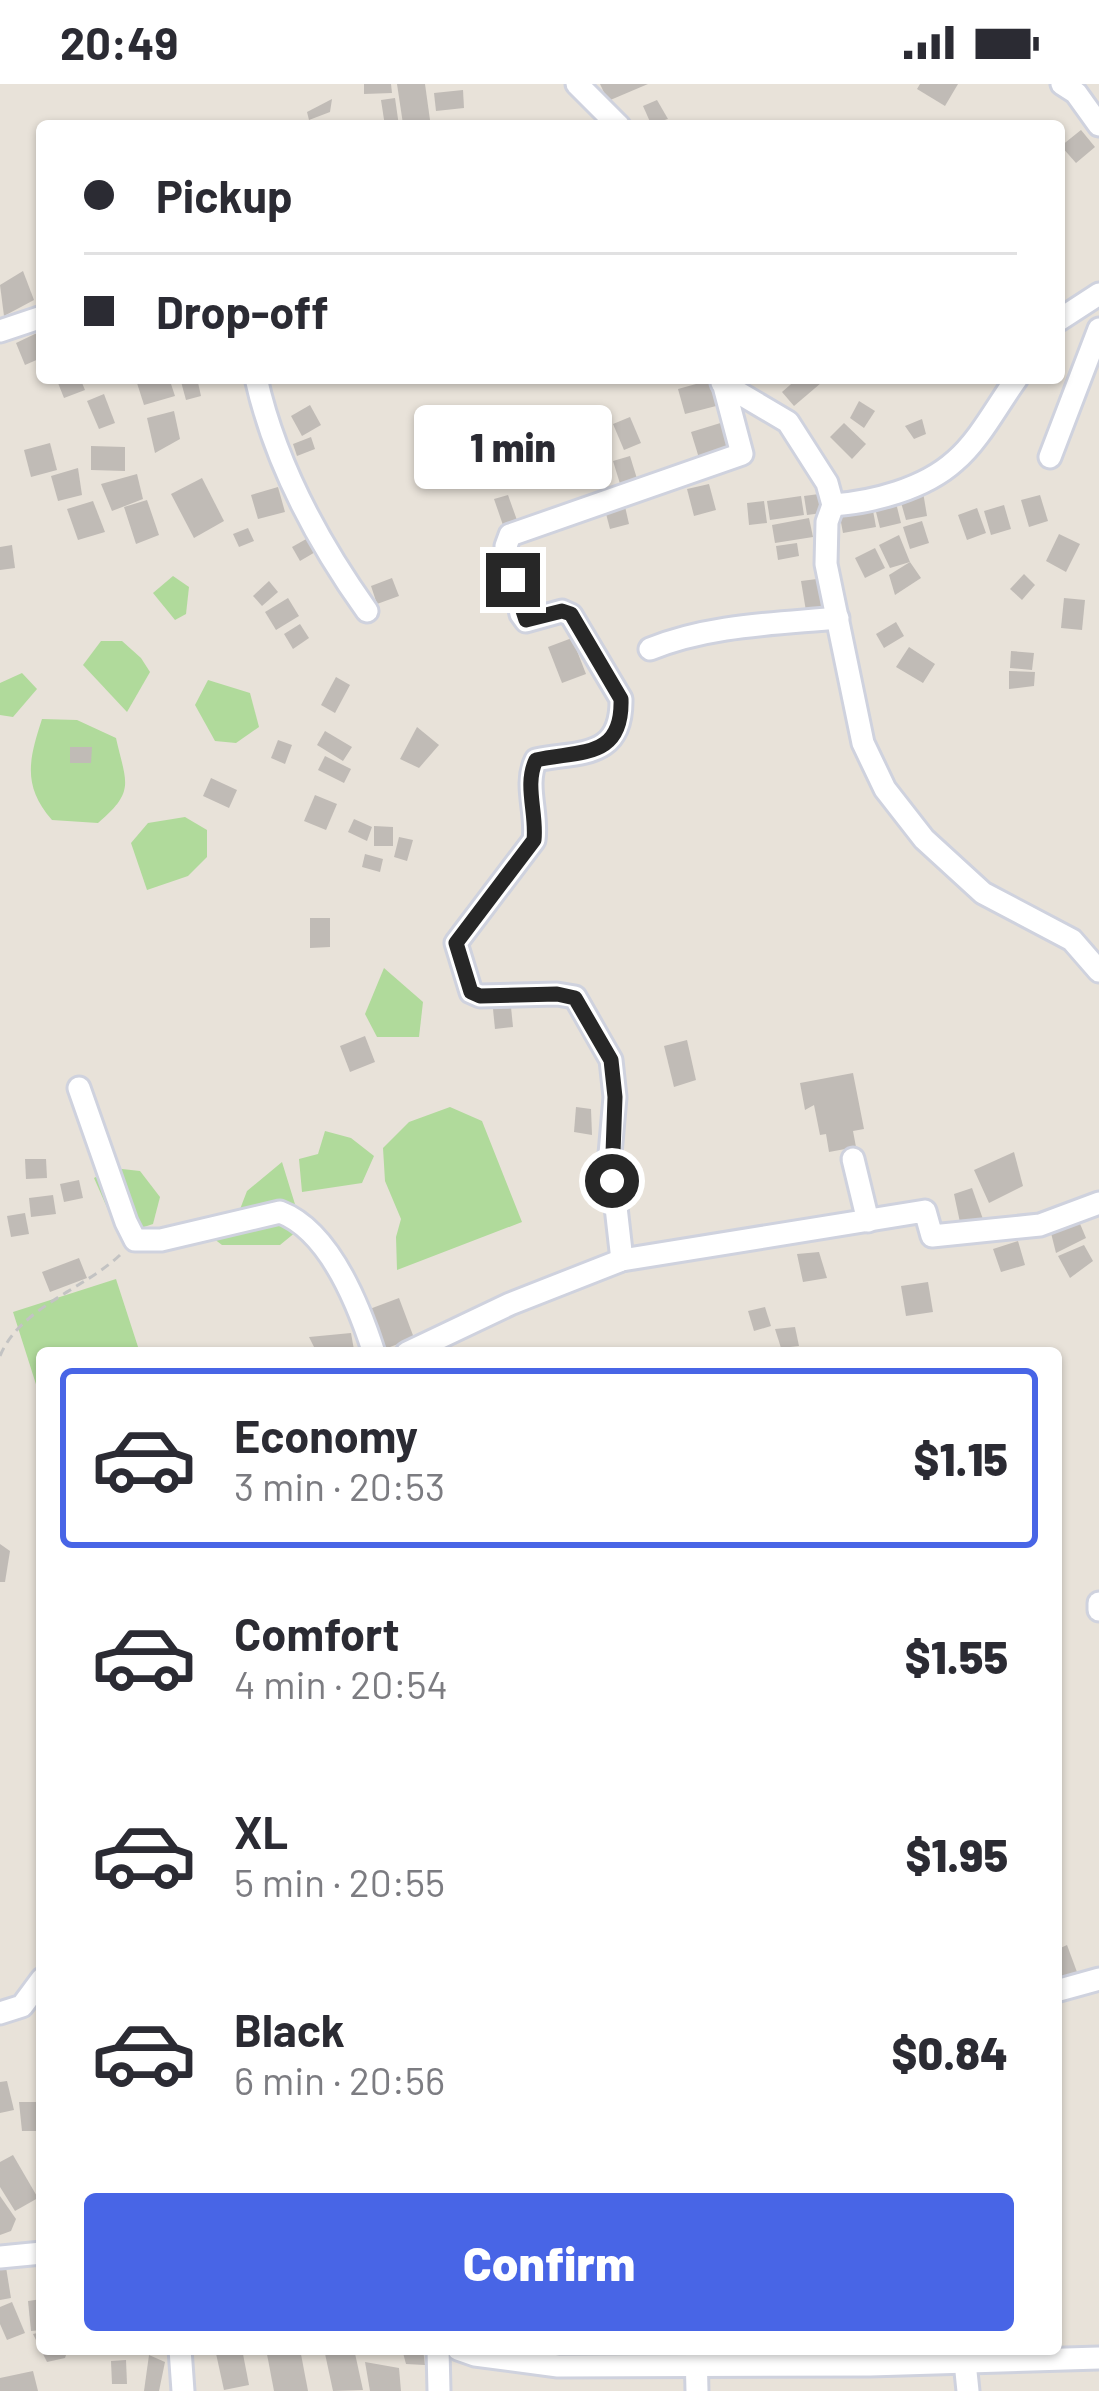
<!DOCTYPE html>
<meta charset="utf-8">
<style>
:root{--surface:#fff;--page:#f2f2f3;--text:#2b2b33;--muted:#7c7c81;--line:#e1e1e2;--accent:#4865e6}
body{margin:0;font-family:Barlow,sans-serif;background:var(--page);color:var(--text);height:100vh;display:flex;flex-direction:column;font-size:45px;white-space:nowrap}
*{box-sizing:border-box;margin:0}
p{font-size:39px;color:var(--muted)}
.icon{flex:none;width:66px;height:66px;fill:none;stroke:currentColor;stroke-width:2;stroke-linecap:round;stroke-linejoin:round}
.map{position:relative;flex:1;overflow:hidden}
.details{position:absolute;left:36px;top:1263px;width:1026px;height:1008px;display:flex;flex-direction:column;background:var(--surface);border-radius:12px;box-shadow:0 3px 9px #0004}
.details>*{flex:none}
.banner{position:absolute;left:36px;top:36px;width:1029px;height:264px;border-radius:12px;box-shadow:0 3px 9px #0004;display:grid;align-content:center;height:264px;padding:0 48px;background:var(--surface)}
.end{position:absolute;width:54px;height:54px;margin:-27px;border:15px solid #272727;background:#fff;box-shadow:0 0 0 6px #fff}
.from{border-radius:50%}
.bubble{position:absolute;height:84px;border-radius:12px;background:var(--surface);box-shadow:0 3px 9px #0004;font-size:39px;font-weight:800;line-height:84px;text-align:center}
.banner b{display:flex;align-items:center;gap:42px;height:114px;font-size:45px}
.banner b+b{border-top:3px solid var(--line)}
.banner i{width:30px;height:30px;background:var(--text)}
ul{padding:21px 0 0;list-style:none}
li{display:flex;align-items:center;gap:36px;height:180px;margin:0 24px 18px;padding:0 24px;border:6px solid transparent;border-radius:12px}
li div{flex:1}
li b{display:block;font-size:45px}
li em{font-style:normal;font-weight:800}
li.on{border-color:var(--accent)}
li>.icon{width:108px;height:108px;stroke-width:1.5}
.primary-button{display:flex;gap:24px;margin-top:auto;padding:24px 48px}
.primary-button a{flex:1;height:138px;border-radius:12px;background:var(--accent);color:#fff;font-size:48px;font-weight:800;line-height:138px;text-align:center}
.status{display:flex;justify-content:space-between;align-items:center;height:84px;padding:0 60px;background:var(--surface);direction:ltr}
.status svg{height:33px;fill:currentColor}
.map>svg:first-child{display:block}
</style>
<div class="status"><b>20:49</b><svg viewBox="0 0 49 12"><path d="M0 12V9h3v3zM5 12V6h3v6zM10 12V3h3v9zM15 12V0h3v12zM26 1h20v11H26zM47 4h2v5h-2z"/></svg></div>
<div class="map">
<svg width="1099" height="2307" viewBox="0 0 1099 2307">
<rect width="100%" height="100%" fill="#e8e2d9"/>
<!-- green -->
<g fill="#b0da9b">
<polygon points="173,492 189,503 186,530 175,536 153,509"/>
<polygon points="101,557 122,557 141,574 150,588 127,628 83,581"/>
<polygon points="22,589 37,605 13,633 0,631 0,599"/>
<polygon points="208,596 250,609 259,643 236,659 215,657 195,621"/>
<path d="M42 635 77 636 116 654C126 699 136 707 98 739L52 736C22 702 29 675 42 635Z"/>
<polygon points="185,733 207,746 207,773 188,792 147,806 131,759 148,739"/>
<polygon points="384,884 423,918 419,953 377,953 365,930"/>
<polygon points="450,1023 482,1037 522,1138 397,1186 396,1153 401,1135 385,1097 383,1064 409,1038"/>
<polygon points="325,1047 351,1054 374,1072 362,1099 302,1108 299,1075 318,1070"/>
<polygon points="282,1078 302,1143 280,1161 222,1161 200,1144 237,1133 247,1107"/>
<polygon points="113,1084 140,1087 160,1113 153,1140 126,1149 109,1128 94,1094"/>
<polygon points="116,1195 140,1269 42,1269 41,1316 13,1228"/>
</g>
<!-- building -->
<g fill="#c0bbb6">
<polygon points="364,0 391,0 392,9 364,10"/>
<polygon points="397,0 425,0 430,36 403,40"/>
<polygon points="600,0 648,0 608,17"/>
<polygon points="920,0 958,0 945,22 917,5"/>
<polygon points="463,6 464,24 436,27 434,9"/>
<polygon points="395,14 399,42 385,42 381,16"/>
<polygon points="332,15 330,28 309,36 307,28"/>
<polygon points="657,16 668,35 651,40 643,22"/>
<polygon points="1081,46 1095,63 1076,79 1061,62"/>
<polygon points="23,187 34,216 4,232 0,201"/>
<polygon points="37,249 41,274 25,281 16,259"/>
<polygon points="56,294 80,294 85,306 64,314"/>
<polygon points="155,294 169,294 175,312 144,321 137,299"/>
<polygon points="180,294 197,294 201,312 186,316"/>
<polygon points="798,294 817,294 821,299 794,322 782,308"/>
<polygon points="714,295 720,321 685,330 678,305"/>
<polygon points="104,310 115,339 99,345 87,317"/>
<polygon points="859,317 875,327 864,344 850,334"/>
<polygon points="310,321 321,341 302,352 291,332"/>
<polygon points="174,327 180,355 155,369 147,334"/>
<polygon points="630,333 641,359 624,366 613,340"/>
<polygon points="922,335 926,350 914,355 905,342"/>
<polygon points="727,337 735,363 699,374 691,348"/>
<polygon points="844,339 866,360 852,375 830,353"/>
<polygon points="311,353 315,365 297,372 293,360"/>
<polygon points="50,359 57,386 31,393 24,366"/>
<polygon points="91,362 125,363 125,387 91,386"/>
<polygon points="630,372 638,398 621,403 613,377"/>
<polygon points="78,384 82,411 58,417 51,392"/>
<polygon points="137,390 143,415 112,427 101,400"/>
<polygon points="202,394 224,437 194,454 171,410"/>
<polygon points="709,400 716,426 694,432 687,405"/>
<polygon points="278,403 285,428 258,435 251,411"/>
<polygon points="923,408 927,432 906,436 900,415"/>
<polygon points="819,410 822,429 807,431 804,412"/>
<polygon points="508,411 518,439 504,444 494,415"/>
<polygon points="1040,411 1048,437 1029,443 1021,416"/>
<polygon points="801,412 804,431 770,436 767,417"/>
<polygon points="895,415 901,439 880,444 874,420"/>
<polygon points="147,416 159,451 136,460 124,423"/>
<polygon points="93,417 105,448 78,456 67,425"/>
<polygon points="764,417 767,439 749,441 747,419"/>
<polygon points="624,418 629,440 610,445 604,422"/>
<polygon points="872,421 876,443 843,449 839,428"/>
<polygon points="1004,421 1011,445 991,451 984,427"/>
<polygon points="977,424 986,449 967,456 958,431"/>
<polygon points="809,434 813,453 775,459 772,441"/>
<polygon points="922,437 929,459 910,465 903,443"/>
<polygon points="248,444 254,457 239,463 233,450"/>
<polygon points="1059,450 1080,460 1066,488 1046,477"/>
<polygon points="899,451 910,478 890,484 879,461"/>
<polygon points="308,454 317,467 300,477 292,463"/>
<polygon points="797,459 799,472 778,476 776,462"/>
<polygon points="12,461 15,484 0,486 0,463"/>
<polygon points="875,464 885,484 865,494 855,474"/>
<polygon points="910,478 921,494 895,511 889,491"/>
<polygon points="1024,490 1035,501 1022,516 1010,505"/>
<polygon points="392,494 399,512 377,520 371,502"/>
<polygon points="825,494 829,523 806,527 801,497"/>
<polygon points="269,497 278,508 262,522 253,512"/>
<polygon points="288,514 299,532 276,546 265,528"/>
<polygon points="1064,514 1085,516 1082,546 1061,544"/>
<polygon points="896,538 904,552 884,564 876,550"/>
<polygon points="300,540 309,554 293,565 284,550"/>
<polygon points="572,554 586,590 562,599 548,563"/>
<polygon points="909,563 935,580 923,599 896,583"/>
<polygon points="1011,567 1034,569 1032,586 1010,584"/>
<polygon points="1009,587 1035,588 1034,602 1009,605"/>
<polygon points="336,593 350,601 335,629 321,621"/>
<polygon points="417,643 439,661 419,684 400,675"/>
<polygon points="325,647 352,663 343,677 317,661"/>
<polygon points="278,656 292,661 285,680 271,674"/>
<polygon points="70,663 92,663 91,679 70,679"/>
<polygon points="325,672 351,685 344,699 318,686"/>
<polygon points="211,694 237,706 229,724 203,712"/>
<polygon points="315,711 337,720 326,746 304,737"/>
<polygon points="354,735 372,743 367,757 348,748"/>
<polygon points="374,742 393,743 393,762 374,762"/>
<polygon points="399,753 413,756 407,777 394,773"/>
<polygon points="365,770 383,775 380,788 362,783"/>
<polygon points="310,834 330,834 330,863 310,864"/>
<polygon points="511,923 513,943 495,945 493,925"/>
<polygon points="365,952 375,978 350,988 340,962"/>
<polygon points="687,956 696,996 674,1003 664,962"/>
<polygon points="853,989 864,1045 853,1047 856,1063 829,1068 826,1050 820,1051 814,1021 805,1026 800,999"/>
<polygon points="576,1023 591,1025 592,1051 574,1048"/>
<polygon points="1014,1068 1023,1102 989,1119 974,1086"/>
<polygon points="25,1075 46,1075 47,1094 26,1095"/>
<polygon points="79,1096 83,1114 64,1118 60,1100"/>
<polygon points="972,1104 984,1138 961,1143 954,1110"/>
<polygon points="53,1111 56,1130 31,1133 29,1114"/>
<polygon points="25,1129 29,1150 11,1153 7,1132"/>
<polygon points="1078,1135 1086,1154 1056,1169 1050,1145"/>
<polygon points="1018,1157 1025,1181 1001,1188 993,1165"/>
<polygon points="1084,1161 1093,1177 1070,1194 1058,1172"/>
<polygon points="819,1168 827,1194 803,1198 797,1170"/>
<polygon points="79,1174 87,1194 50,1208 42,1188"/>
<polygon points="928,1198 933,1228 906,1232 901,1202"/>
<polygon points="399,1214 414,1254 382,1266 367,1226"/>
<polygon points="765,1223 771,1242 754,1247 748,1227"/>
<polygon points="795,1243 799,1262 781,1264 775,1245"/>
<polygon points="351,1249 354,1266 346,1269 317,1269 309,1253"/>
<polygon points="0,1460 10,1467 5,1498 0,1498"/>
<polygon points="1067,1861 1077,1888 1060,1894 1056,1866"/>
<polygon points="7,1997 14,2026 0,2029 0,1998"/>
<polygon points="19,2018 42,2018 42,2047 22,2047"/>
<polygon points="13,2071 38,2114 15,2127 0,2103 0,2078"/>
<polygon points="0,2112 16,2135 11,2147 0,2151"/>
<polygon points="5,2177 11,2214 0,2216 0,2178"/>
<polygon points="42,2215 42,2246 31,2247 28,2217"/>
<polygon points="12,2218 25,2249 7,2256 0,2240 0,2223"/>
<polygon points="42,2248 42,2265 68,2265 65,2274 47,2278 33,2250"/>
<polygon points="215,2265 242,2265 249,2301 224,2306"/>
<polygon points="266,2265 300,2265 308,2307 274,2307"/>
<polygon points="324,2265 354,2265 363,2306 333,2307"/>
<polygon points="402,2265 423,2265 425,2281 406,2280"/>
<polygon points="149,2271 165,2278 159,2307 144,2307"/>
<polygon points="126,2276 127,2300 112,2300 111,2277"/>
<polygon points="365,2278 399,2284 401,2307 370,2307"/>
<polygon points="33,2287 38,2307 0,2307 0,2294"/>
</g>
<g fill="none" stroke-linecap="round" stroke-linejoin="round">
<!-- minor casing -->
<g stroke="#cfd2de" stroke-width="27">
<g id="minor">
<polyline points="577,0 619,42"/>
<polyline points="1062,0 1076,9 1099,41"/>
<polyline points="1059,236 1099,210"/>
<polyline points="0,247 42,233"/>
<path d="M256 294C275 379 317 457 367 527"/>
<polyline points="722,299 788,338 827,399 833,421 827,438 826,480 863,659 885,705 924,755 983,809 1072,856 1099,887"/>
<polyline points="1050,373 1099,245"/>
<path d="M833 421C873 418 924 405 955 377 979 357 998 320 1017 294"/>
<path d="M650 565C709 541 774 540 838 534"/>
<path d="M79 1004 126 1138 135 1156H161L280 1128C330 1147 359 1222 374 1269"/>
<polyline points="853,1075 868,1137"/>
<path d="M622 1176 610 1070 615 1013 611 976 575 913 557 910 480 912 471 908 456 859 534 756C538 729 524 701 536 676 579 667 622 676 621 615L571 531 562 527 526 537 521 530 506 462 510 451 742 370 724 302"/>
<polyline points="407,1269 510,1220 622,1176 925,1127 932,1152 1040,1141 1099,1119"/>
<polyline points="1099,1519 1099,1526"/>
<polyline points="1056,1907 1099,1895"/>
<polyline points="0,1929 22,1922 42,1895"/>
<polyline points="0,2173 42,2169"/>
<polyline points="180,2265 183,2307"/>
<polyline points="438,2265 439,2307"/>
<polyline points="458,2265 475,2271 558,2282 870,2281 1099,2274"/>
<polyline points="696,2265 697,2307"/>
<polyline points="965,2278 968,2307"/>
</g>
</g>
<!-- path -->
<path stroke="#c3c3c3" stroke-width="3" stroke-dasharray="9 6" stroke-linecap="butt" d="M0 1272C20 1223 85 1205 121 1170"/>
<!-- minor -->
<use href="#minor" stroke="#fff" stroke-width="21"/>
</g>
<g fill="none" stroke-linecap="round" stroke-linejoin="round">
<!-- route -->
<path stroke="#272727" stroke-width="15" d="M513 496 526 536 562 527 571 530 621 615C623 676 579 666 536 676 524 701 537 729 534 756L456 859 471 908 480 912 557 910 575 914 611 976 615 1013 612 1097"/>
</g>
</svg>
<i class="end from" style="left:612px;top:1097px"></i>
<i class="end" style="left:513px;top:496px"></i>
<div class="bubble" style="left:414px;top:321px;width:198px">1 min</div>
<div class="banner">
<b><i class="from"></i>Pickup</b>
<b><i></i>Drop-off</b>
</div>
<section class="details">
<ul>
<li class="on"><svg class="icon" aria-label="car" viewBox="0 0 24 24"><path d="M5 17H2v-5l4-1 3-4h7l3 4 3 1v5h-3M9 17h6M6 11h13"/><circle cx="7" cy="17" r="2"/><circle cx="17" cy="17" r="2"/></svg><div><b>Economy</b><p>3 min · 20:53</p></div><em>$1.15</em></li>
<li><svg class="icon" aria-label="car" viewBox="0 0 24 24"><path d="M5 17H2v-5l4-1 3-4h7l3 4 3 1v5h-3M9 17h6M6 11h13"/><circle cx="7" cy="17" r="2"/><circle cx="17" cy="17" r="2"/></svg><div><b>Comfort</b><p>4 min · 20:54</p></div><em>$1.55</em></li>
<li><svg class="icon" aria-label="car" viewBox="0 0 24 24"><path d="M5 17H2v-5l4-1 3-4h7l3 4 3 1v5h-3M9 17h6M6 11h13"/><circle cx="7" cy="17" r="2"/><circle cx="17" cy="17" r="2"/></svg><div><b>XL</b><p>5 min · 20:55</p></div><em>$1.95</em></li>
<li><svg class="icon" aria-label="car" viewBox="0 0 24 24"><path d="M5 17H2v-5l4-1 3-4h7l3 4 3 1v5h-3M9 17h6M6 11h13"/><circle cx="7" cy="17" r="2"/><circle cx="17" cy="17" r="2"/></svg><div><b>Black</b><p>6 min · 20:56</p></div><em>$0.84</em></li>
</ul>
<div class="primary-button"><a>Confirm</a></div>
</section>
</div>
